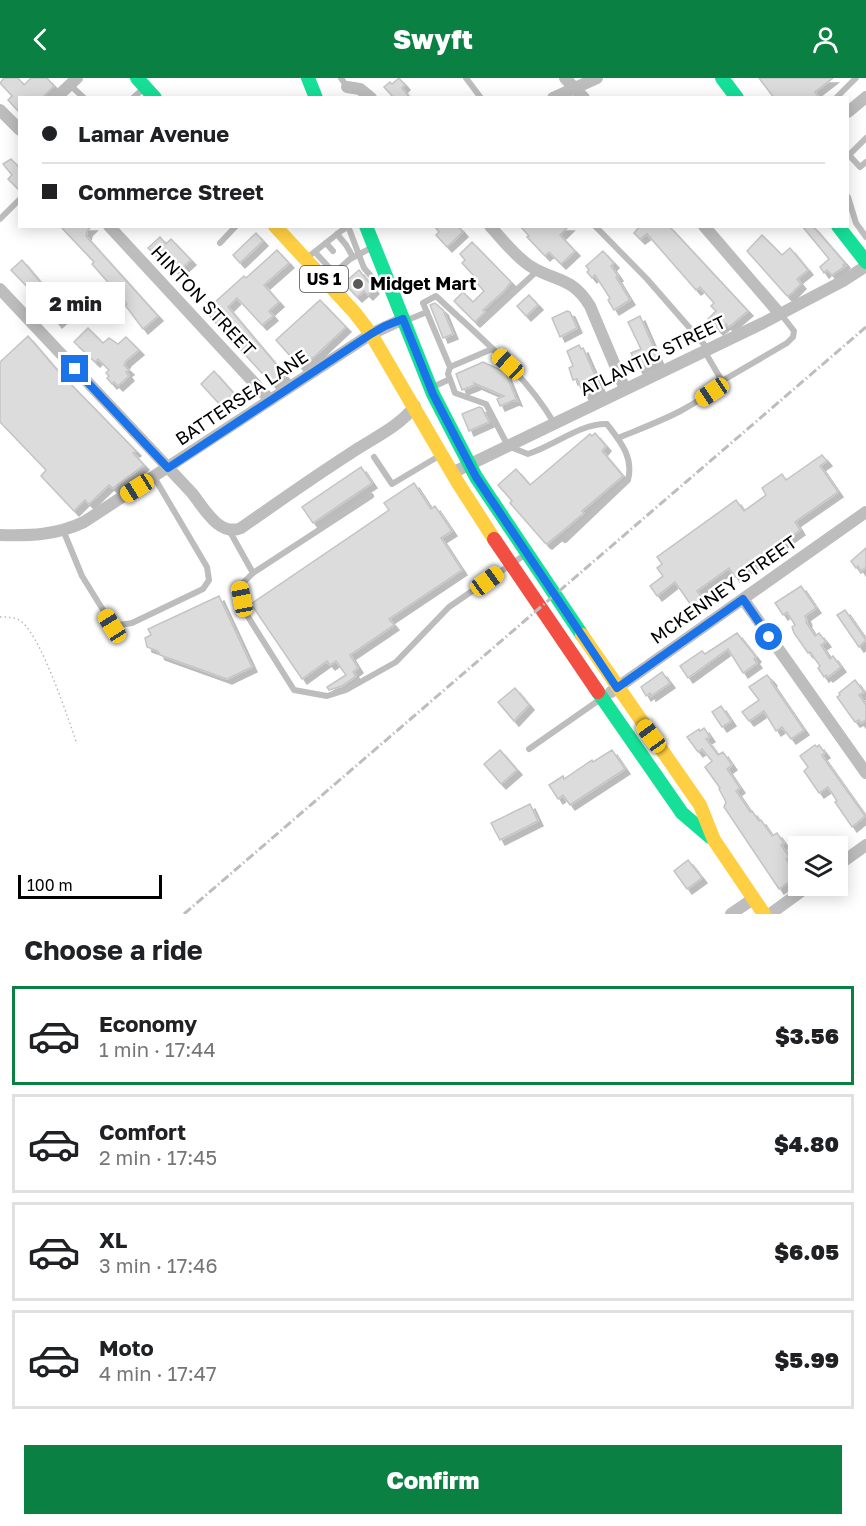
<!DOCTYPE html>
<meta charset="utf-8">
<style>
:root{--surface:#fff;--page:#f2f2f2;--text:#202124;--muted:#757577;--line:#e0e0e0;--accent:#0b8043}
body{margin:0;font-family:"Golos Text",sans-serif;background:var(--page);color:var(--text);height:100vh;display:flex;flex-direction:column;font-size:22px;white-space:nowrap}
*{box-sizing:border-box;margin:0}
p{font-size:20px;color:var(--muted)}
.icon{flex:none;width:33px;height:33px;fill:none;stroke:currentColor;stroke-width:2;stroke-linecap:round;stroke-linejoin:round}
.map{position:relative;height:836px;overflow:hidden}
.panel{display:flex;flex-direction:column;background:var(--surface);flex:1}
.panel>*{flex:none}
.guide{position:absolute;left:18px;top:18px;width:831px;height:132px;border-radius:0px;box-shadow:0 3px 15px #0003;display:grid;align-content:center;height:132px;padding:0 24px;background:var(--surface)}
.tools{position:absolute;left:788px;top:758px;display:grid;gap:12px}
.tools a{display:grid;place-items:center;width:60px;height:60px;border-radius:0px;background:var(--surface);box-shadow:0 3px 15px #0003;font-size:30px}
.scale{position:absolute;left:18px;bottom:15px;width:144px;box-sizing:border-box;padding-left:6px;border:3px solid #000;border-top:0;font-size:16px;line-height:21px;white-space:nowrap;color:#000;-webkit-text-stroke:4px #fff;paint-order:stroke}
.end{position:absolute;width:27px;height:27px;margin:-14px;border:8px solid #1a73e8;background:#fff;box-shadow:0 0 0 3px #fff}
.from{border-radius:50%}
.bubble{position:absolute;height:42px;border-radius:0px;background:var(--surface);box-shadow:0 3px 15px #0003;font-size:20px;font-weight:800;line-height:42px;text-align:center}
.car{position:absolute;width:18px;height:36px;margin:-18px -9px;border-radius:8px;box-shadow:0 0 4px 2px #0007;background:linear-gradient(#f5c518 24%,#345 0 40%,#f5c518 0 76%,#345 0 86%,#f5c518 0)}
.guide b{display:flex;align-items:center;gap:21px;height:57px;font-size:22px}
.guide b+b{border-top:2px solid var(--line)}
.guide i{width:15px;height:15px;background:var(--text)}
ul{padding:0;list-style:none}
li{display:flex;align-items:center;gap:18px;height:99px;margin:0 12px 9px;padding:0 12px;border:3px solid var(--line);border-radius:0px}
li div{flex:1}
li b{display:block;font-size:22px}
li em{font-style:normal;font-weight:800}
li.active{border-color:var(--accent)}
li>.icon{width:54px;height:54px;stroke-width:1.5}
h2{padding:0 24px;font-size:27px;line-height:72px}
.cta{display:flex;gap:12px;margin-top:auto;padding:12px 24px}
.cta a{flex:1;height:69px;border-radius:0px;background:var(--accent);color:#fff;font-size:24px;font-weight:800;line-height:69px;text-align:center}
header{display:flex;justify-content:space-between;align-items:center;height:78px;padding:0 24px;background:var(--accent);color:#fff;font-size:27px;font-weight:800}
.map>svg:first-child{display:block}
</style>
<header><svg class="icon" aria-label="back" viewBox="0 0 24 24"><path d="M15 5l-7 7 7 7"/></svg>Swyft<svg class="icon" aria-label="person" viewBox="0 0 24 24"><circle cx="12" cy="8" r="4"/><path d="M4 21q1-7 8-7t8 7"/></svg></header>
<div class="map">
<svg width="866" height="836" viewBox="0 0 866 836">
<defs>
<filter id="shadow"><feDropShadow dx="5" dy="5" stdDeviation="0" flood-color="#0004"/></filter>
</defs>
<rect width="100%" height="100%" fill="#fff"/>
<!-- building -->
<g fill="#dcdcdc" stroke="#c4c4c4" stroke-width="1.5" filter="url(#shadow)">
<polygon points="4,0 18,0 24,7 31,0 47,0 54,8 42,20 20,20 20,35 8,22 12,18 0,5"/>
<polygon points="399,0 405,7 402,10 410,20 394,20 384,9 390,4 392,6"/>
<polygon points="759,0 833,0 815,14 819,20 774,20"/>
<polygon points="11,81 20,90 20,113 8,101 12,97 3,86"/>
<polygon points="60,148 92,148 87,153 86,158 158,238 143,251 125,227 127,226 92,186 94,184"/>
<polygon points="434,148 458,148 463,154 447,169 436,157 439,154"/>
<polygon points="520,148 569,148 560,157 575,173 561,186 549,174 545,178 527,159 529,158"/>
<polygon points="640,148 669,148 748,233 729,249 726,246 718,252 708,241 716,233 711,228 714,225 700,209 696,212 647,156 640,161 634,155"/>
<polygon points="802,148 813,148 845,185 843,187 845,188 832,197 827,192 824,195 820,189 829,181"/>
<polygon points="256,155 263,163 240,185 233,177"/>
<polygon points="762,157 782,177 790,170 808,192 797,201 801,206 790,217 787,218 747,173"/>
<polygon points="160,159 166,166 171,161 191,182 177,195 162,178 159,181 148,170"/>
<polygon points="472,164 511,204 505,212 483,232 485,234 475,244 454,223 463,214 473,224 484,213 472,200 474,198 462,185 465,182 460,176"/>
<polygon points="277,172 289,185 264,207 279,224 269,233 273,238 262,247 237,220 228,229 286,298 272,306 205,233 244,198 246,200"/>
<polygon points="603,173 614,185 611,188 618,198 616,199 630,222 614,232 608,222 610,220 595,197 592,200 587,194 589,192 586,188"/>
<polygon points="22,182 42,206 33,215 11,192"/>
<polygon points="359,192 374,211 368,217 364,213 357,219 344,205"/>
<polygon points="529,217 538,227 526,238 517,228"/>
<polygon points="320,222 346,249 314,279 299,288 276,262"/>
<polygon points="57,224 67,236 57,245 47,232"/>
<polygon points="435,225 443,232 453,256 443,260 430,227"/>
<polygon points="567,233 570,234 577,250 560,259 552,240"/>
<polygon points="640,238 659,282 638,291 631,275 641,271 628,244"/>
<polygon points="88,250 103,265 109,260 118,266 126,259 139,272 126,283 124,287 129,292 126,294 129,298 118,308 114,304 112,306 107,300 109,298 106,295 109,292 98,281 95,284 74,264"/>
<polygon points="28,258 58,293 136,373 133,375 144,387 113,410 109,407 89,426 85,422 74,433 41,398 46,392 0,344 0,284"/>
<polygon points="579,267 581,271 583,270 600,309 584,317 577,301 573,302 569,290 573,288 567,273"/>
<polygon points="483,284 505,294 517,323 514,322 500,328 497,321 504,318 474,305 475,307 462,312 456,296"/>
<polygon points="214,293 236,318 223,330 201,306"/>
<polygon points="479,329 482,330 489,344 469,353 462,336"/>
<polygon points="595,355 606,368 602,373 623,398 582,433 584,435 578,440 547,466 545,465 510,425 512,423 498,407 516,391 530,407 590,356 592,358"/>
<polygon points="822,377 827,383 820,388 838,414 795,444 800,452 735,499 729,490 697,513 704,522 693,530 675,504 657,518 650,508 663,498 657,490 662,486 657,479 736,422 744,433 766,417 762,410 782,396 786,402"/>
<polygon points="361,389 372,405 313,445 302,429"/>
<polygon points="414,405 431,431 435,428 452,453 441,460 462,492 389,541 394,547 350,577 358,590 353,594 356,598 342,608 329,612 327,609 346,597 336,583 330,587 327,583 302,601 251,526 389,432 384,425"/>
<polygon points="866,470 866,489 861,493 858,488 856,490 851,483"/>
<polygon points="801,508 816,530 805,538 807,543 806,544 815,558 819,555 826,564 821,567 830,581 833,578 841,589 828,599 826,597 824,599 818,590 820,588 810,574 808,575 794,555 792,549 795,547 787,534 783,537 775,525"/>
<polygon points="219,518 252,589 227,601 160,577 158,573 147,569 145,560 151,557 148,551"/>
<polygon points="845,532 866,562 859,569 837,537"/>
<polygon points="737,555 756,579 754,581 757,585 743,595 728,571 688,600 680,588 702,573 705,576"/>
<polygon points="662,594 670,605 651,618 650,615 646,618 641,609"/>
<polygon points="767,597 772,603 771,604 804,652 791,661 782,649 776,653 764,633 749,643 742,634 759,622 749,609"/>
<polygon points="855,602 864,614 859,617 866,627 866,642 861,645 859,642 855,644 837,619 840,617 839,615"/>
<polygon points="515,610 529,627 514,643 498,624"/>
<polygon points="721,628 731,643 722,649 712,634"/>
<polygon points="704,650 710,659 706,661 718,677 723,674 732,687 727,691 740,710 736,713 749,732 750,734 752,733 759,743 761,742 772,758 777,755 784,765 781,767 789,779 786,781 797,798 779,811 724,729 726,724 719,711 720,710 705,689 712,683 702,671 698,674 687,659 699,651 700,653"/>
<polygon points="815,667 817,669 819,667 825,675 822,677 823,679 865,738 852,749 835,724 837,723 828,709 819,715 804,693 808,689 800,678"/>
<polygon points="500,672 517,692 501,706 484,686"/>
<polygon points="612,672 625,691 570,727 563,717 558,721 549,707 563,698 564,701 592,682 593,684"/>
<polygon points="530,726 538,743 500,762 491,745"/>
<polygon points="688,782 702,800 687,811 674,793"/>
</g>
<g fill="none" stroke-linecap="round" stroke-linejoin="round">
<!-- path -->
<path stroke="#b8b8b8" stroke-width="1.5" stroke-dasharray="1.5 3" stroke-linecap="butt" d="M0 539C8 539 16 539 22 544 42 561 68 640 77 666"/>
<!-- lane -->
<g stroke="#bdbdbd" stroke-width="6">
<polyline points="341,0 347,9"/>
<polyline points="466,0 481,20"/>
<polyline points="70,7 84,20"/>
<polyline points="837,19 856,0"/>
<polyline points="133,20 144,10"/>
<polyline points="848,76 860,89 866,84"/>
<polyline points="848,78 866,60"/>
<polyline points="848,119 856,145 866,159"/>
<polyline points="0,141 20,121"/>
<polyline points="348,148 364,190 377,205 387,206"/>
<polyline points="595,148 647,201 708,271"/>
<polyline points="337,156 346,167 353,179"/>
<polyline points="220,165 236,148"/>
<polyline points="326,165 333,173"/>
<polyline points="315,174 334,195"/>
<polyline points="308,179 341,153 349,148"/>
<polyline points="328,201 350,181 373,169"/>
<polyline points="405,243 427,234"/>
<polyline points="480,246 537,193"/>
<polyline points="450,289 492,271"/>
<path d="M450 301 455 315 486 326 508 368 528 376C554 368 581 345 607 346 620 363 634 379 628 402L565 462"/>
<polyline points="722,303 787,265 793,259 794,253 780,235"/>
<path d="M433 309 450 301 448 296 450 289 423 225 436 218C478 258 525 295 554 345"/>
<path d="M618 360C654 345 694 332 722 303L705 274"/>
<polyline points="374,379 392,406 439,378"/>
<polyline points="63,452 82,498 113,548 132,545 203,511 209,502 207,489 154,399"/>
<polyline points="229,452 253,495 240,508 245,534 294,612 327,618 346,612 396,584 449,529 526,476"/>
<polyline points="253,495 371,418"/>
<polyline points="529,671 602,620"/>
</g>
<!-- street -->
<g stroke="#bdbdbd" stroke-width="12">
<polyline points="565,0 584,20"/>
<polyline points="347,9 360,11 371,20"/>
<polyline points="56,20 77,0"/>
<polyline points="553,20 597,0"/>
<polyline points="0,32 20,52"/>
<polyline points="848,34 866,19"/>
<polyline points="109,148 270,322"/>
<path d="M490 148C502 161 515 178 530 188 555 204 572 198 590 228L625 311"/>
<polyline points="704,148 779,235"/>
<path d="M0 211 192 415C204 430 219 459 241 450 277 425 312 400 348 377 371 361 398 350 415 328"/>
<polyline points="452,395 763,245 843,203 866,188"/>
<path d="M0 457C30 458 57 457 84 444L371 256 403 241"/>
<polyline points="743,521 866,695"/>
<polyline points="611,614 866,434"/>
<polyline points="837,788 866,767"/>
<polyline points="731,836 753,821"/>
<polyline points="770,836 810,807"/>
</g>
<!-- fast -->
<g stroke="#16e098" stroke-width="14">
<polyline points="137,0 155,20"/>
<polyline points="308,0 316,20"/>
<polyline points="722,0 737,20"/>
<polyline points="366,148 433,316 476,399 582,557"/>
<polyline points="838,148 866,184"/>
<polyline points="598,614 682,735 710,759"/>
</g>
<!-- slow -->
<g stroke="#ffcf43" stroke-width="14">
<polyline points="275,148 355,235 371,256 458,405 494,461"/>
<polyline points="582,557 700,727 714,762 764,836"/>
</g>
<!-- jam -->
<polyline stroke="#f24e42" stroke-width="14" points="494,461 598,614"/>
<!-- rail -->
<polyline stroke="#bdbdbd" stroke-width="3" stroke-dasharray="9 3 1.5 3" stroke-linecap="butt" points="184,836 866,249"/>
</g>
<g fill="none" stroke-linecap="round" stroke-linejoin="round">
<!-- route -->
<polyline stroke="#1a73e8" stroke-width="8" points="75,291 168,390 371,256 385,248 403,241 433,316 476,399 617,610 743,521 769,559"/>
</g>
<!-- markers -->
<circle fill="#595959" stroke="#fff" stroke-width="2" cx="358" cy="206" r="6"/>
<g text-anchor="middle" stroke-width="5" stroke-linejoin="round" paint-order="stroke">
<!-- shield labels -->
<rect fill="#fff" stroke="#4c4c4c" stroke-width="1.5" x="300" y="188" width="48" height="26" rx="4.5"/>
<g font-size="16" font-weight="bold" fill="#000">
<text x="324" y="207">US 1</text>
</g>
<!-- poi labels -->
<g font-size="18" font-weight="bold" fill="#000" stroke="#fff" text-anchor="start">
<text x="370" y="212">Midget Mart</text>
</g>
<!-- street labels -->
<g font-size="18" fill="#000" stroke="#fff">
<text transform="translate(203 223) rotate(47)" y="6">HINTON STREET</text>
<text transform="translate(653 278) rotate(-26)" y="6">ATLANTIC STREET</text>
<text transform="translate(242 320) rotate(-34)" y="6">BATTERSEA LANE</text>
<text transform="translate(724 512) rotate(-35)" y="6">MCKENNEY STREET</text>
</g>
</g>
</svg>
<div class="tools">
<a><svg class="icon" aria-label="layers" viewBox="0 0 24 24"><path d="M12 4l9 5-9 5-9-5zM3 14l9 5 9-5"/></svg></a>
</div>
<div class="scale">100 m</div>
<i class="end from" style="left:769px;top:559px"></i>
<i class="end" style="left:75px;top:291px"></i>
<div class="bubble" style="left:26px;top:204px;width:99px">2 min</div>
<i class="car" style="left:508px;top:286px;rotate:313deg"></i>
<i class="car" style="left:712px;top:314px;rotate:236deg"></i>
<i class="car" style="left:137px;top:410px;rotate:238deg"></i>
<i class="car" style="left:487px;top:503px;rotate:54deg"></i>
<i class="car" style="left:242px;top:521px;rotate:349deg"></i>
<i class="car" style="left:112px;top:548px;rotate:328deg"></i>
<i class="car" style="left:651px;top:658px;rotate:324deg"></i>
<div class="guide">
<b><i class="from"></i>Lamar Avenue</b>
<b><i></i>Commerce Street</b>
</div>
</div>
<section class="panel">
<h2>Choose a ride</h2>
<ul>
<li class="active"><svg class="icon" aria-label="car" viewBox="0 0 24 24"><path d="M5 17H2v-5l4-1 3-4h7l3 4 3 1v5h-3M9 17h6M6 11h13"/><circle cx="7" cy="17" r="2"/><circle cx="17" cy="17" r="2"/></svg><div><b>Economy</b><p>1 min · 17:44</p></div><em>$3.56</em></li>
<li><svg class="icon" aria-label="car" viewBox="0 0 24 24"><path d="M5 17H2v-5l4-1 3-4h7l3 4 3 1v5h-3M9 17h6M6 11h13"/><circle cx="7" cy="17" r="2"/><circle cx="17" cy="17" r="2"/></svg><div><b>Comfort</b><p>2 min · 17:45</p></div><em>$4.80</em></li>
<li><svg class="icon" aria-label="car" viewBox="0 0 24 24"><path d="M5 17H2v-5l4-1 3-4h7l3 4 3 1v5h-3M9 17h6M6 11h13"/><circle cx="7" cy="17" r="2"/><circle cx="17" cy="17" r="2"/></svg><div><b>XL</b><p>3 min · 17:46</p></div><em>$6.05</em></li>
<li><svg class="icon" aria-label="car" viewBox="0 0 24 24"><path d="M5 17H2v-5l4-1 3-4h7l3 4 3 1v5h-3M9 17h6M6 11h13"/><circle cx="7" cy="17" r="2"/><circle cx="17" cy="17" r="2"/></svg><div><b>Moto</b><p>4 min · 17:47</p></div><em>$5.99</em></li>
</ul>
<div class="cta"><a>Confirm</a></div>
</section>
